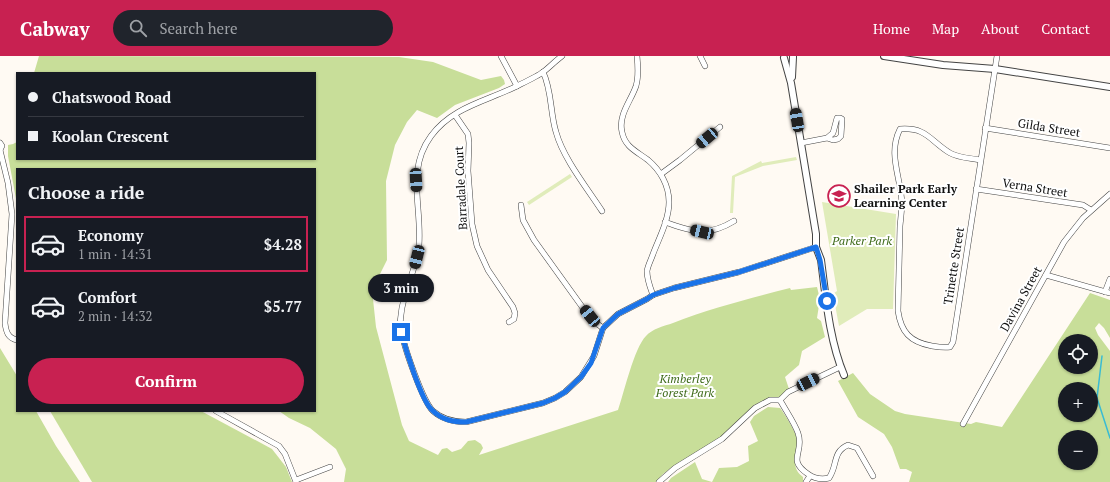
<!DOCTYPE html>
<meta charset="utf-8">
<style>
:root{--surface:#171b24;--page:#20242c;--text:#f1f3f6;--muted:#9ea1a6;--line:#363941;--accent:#c82151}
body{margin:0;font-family:"PT Serif",serif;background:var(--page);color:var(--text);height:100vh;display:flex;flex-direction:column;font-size:15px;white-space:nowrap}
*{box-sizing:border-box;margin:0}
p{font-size:13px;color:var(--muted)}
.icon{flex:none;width:22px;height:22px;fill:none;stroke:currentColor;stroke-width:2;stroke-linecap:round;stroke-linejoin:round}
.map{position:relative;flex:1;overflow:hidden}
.panel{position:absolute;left:16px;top:112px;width:300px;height:244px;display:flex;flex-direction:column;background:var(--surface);border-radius:0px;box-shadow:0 1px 3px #0004}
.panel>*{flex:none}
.hud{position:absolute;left:16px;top:16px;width:300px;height:88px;border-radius:0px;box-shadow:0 1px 3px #0004;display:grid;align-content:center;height:88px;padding:0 12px;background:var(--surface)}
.fabs{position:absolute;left:1058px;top:278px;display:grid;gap:8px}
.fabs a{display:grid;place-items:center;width:40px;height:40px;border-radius:50%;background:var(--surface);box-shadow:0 1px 3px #0004;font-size:20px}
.end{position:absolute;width:18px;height:18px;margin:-9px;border:5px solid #1a73e8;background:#fff;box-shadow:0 0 0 2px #fff}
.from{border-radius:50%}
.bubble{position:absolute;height:28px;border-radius:14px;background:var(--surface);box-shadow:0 1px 3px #0004;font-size:13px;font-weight:700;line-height:28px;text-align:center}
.car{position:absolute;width:12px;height:24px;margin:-12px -6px;border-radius:5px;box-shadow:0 0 3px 1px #0007;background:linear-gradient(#222 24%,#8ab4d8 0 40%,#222 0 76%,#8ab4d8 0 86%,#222 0)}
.hud b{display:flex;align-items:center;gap:14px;height:38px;font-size:15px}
.hud b+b{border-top:1px solid var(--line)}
.hud i{width:10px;height:10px;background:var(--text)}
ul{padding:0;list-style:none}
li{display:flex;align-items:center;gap:12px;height:56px;margin:0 8px 6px;padding:0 4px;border:2px solid transparent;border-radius:0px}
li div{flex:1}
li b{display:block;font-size:15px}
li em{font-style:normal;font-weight:700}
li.on{border-color:var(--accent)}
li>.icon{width:36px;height:36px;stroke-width:1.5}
h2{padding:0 12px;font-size:18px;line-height:48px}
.cta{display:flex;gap:8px;margin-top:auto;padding:8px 12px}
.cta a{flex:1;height:46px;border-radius:24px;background:var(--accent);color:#fff;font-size:16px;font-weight:700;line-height:46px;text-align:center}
header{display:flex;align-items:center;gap:24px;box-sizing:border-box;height:56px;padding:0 20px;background:var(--accent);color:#fff}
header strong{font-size:19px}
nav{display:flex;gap:22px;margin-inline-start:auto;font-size:14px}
.search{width:280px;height:36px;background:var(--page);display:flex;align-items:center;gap:10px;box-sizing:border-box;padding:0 14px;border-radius:22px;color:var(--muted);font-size:15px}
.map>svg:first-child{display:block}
</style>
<header>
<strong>Cabway</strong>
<div class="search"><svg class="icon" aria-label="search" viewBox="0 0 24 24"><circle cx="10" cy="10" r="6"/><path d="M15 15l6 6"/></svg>Search here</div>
<nav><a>Home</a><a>Map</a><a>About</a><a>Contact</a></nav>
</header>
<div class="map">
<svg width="1110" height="426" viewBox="0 0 1110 426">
<rect width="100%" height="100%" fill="#fffaf3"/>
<!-- green -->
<g fill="#e0ecba">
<polygon points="796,101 797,104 763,110 735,121 733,157 730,157 732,120 761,105 762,107"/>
<polygon points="570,118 572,121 529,149 527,146"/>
<polygon points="822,146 896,158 893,253 867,253 839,270 833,238 837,235"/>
</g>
<!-- forest -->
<g fill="#c8de99" fill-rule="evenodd">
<path d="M39 0 399 1 433 6 481 24 501 20 504 24 505 28 499 32 455 49 437 62 417 54 407 66 395 89 386 125 387 204 372 234 376 271 402 369 409 385 438 399 442 393 447 392 452 396 461 393 468 385 475 384 481 388 483 392 479 399 618 354C624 337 634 292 646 280 652 273 664 270 673 267 711 252 751 242 790 232L791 234 817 231 820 243 817 262 821 265 825 281 802 295 799 309 785 321 789 333 779 342 773 341 754 349 726 378 713 387 678 407 663 418 656 426H344L346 413 336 393 310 372 289 362 279 355H315V113H17V148L8 100V89L13 88 17 86V103H315V17H34Z"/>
<path d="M1090 237 1110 244V282L1104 272 1099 267 1095 272 1098 279 1110 295V426H909L912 416 906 413H900L892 391 884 378 858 361 838 325 853 317 870 338 895 355 905 358 971 368 976 366 1002 371ZM1065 285H1091V311H1065ZM1065 333H1091V359H1065ZM1065 381H1091V407H1065Z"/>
<polygon points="0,292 17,320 17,355 36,355 56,390 80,426 0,426"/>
<path d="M768 351 780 352C785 358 797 378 798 386 800 401 788 409 803 421V426H668L671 422 695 406 702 423 712 426 719 412 737 411 749 405 748 390 758 385 750 366 754 360Z"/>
<polygon points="50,355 201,355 272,393 286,411 292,426 92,426"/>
</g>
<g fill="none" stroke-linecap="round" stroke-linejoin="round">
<!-- stream -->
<polyline stroke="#39bbd3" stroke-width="1.5" points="1102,300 1097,342 1110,382"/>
<!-- minor casing -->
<g stroke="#434343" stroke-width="6">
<g id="minor">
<polyline points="501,0 517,30"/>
<path d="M562 0C555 5 550 11 543 16 538 20 523 27 517 30 487 45 452 51 431 80 406 114 422 150 419 189 417 213 403 234 401 259 400 265 400 271 402 277 404 291 423 346 433 355 443 364 454 366 466 366L543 347 555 342 565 336 581 321 594 300 603 272 618 258 647 243 653 239 674 232 739 216 816 191"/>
<path d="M637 0C638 10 639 20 636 30 631 45 618 59 622 76 625 91 636 95 648 104 660 114 669 129 669 146 669 164 659 182 653 198 651 204 648 209 647 215 647 224 650 231 653 239"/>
<polyline points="700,0 705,10"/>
<path d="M543 16C552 34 550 57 556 76 563 102 587 132 602 155"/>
<polyline points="455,59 468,78 469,87 468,115 472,168 477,190 488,214 513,251 515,257 514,263 509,266"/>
<polyline points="985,72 1110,92"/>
<polyline points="0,87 2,90 0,94"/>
<polyline points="801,87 827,82 833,84 838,83 841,80 842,63 840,62 837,62 833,77 827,82"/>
<path d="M0 94 8 127 12 158 5 267C6 276 8 282 17 284"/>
<path d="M980 104C970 102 959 102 950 97 930 85 927 71 900 73 889 95 898 115 901 138 903 148 901 159 900 170L898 255C901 276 910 286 932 290 938 291 944 292 950 291L953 286 997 0"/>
<polyline points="661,118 680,104 720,71"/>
<polyline points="976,133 1083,149 1091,154"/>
<polyline points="521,149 523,164 534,184 583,252 596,267 603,272"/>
<path d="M665 166C692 176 708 181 734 165"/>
<polyline points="1046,219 1110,237"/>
<polyline points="1105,236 1110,223"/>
<path d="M780 344C786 355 794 366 798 377 805 397 786 403 808 418 815 423 821 424 829 422 838 409 832 396 848 389L857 392 873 420"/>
<polyline points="216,355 279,390 285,398 296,426"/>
<polyline points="963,368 1064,186 1083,162 1110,138"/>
<polyline points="296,424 330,411"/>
<polyline points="659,426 675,412 722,383 755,352 770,344 780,344 788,336 840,311"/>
<polyline points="806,426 810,420"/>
</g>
</g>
<!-- tertiary casing -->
<g stroke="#434343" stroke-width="8">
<g id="tertiary">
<polyline points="884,0 943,9 995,13 1110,31"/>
<path d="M784 2 791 27 816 178V191L821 204C826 242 829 283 844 319"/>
<polyline points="792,21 793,1"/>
</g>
</g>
<!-- minor -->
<use href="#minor" stroke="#fff" stroke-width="5"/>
<!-- tertiary -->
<use href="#tertiary" stroke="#fff" stroke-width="6"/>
</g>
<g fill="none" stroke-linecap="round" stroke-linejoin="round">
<!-- route -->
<path stroke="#1a73e8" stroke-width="5" d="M401 276C405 291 421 344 432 354 442 364 453 366 466 366L543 347 555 342 565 336 581 321 591 307 603 272 618 258 647 243 653 239 674 232 739 216 816 191 820 204 827 245"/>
</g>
<!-- icons -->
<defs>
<g id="school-ring" transform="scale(1.15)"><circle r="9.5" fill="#fff" stroke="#c82151" stroke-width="1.5"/><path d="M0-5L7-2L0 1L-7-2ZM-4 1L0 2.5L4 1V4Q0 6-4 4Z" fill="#c82151"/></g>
</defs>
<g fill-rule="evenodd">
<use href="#school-ring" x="839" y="140"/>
</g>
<g text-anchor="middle" stroke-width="4" stroke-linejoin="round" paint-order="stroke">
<!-- street labels -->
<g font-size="12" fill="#101010" stroke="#fff">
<text transform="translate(1049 72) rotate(9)" y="4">Gilda Street</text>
<text transform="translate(461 132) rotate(-93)" y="4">Barradale Court</text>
<text transform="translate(1035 132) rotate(9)" y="4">Verna Street</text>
<text transform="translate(954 210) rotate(-81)" y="4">Trinette Street</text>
<text transform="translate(1021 243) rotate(-61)" y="4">Davina Street</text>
</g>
<!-- poi labels -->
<g font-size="12" font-weight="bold" fill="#101010" stroke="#fff" text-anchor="start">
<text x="854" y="137">Shailer Park Early<tspan x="854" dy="14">Learning Center</tspan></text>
</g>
<!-- park labels -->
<g font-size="12" font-style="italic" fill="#406c1c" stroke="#fff">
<text x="862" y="189">Parker Park</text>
<text x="685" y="327">Kimberley<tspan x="685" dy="14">Forest Park</tspan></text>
</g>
</g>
</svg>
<div class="fabs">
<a><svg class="icon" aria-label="locate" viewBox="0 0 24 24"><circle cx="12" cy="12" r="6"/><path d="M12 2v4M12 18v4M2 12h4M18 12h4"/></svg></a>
<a>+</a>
<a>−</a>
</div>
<i class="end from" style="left:827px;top:245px"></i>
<i class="end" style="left:401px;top:276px"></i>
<div class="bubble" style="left:368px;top:218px;width:66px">3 min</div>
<i class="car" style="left:797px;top:64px;rotate:350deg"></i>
<i class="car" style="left:707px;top:82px;rotate:230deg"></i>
<i class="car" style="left:416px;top:124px;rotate:177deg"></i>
<i class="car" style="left:702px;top:176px;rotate:283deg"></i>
<i class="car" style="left:417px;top:201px;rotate:194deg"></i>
<i class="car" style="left:590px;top:260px;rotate:321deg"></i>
<i class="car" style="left:808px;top:326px;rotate:63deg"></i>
<div class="hud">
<b><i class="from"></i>Chatswood Road</b>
<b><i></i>Koolan Crescent</b>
</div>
<section class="panel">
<h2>Choose a ride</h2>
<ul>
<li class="on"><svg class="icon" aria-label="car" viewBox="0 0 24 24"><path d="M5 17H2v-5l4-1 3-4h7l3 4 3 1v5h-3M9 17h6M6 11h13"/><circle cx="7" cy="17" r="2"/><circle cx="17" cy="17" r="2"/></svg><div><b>Economy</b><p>1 min · 14:31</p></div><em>$4.28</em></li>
<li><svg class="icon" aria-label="car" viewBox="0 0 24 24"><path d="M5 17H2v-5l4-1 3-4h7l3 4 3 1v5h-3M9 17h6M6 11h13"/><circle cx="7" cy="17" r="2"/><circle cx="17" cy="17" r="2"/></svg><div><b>Comfort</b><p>2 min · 14:32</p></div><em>$5.77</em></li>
</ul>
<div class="cta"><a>Confirm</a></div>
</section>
</div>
